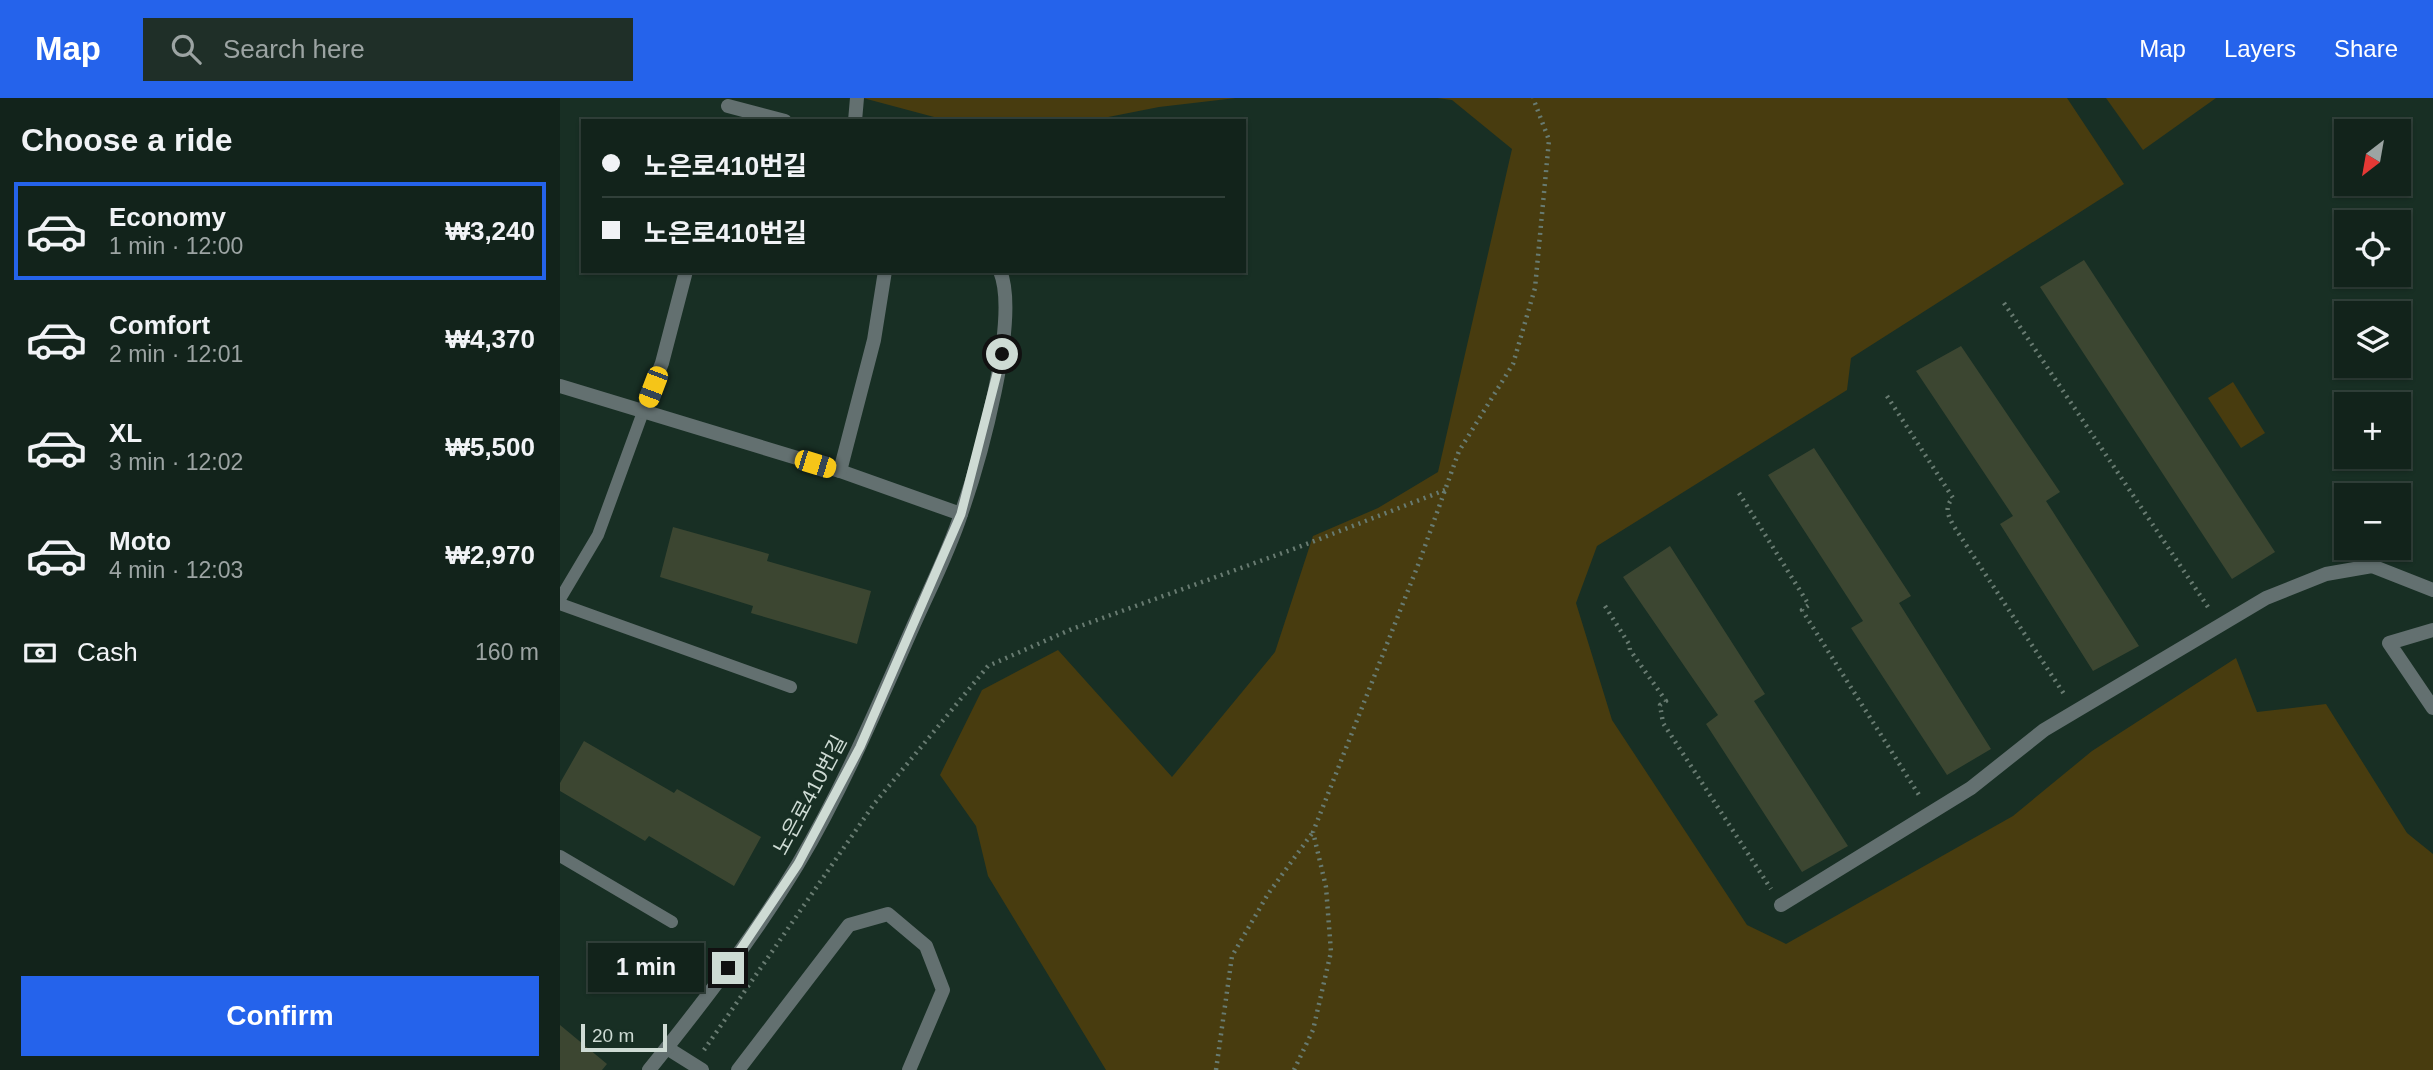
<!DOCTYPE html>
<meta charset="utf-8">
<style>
:root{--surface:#12231b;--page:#1f2f28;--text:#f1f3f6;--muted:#9ca4a3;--line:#31403a;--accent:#2563eb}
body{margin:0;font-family:Arial,"Noto Sans KR",sans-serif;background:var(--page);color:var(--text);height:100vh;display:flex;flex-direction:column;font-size:26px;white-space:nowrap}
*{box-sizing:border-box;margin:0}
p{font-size:23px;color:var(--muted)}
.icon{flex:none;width:38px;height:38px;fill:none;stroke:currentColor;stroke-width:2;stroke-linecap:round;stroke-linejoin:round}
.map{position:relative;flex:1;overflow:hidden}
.panel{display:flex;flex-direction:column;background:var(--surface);width:560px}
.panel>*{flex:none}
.top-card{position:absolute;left:21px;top:21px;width:665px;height:154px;border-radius:0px;box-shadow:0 2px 5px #0004,0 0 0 2px var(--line);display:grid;align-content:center;height:154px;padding:0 21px;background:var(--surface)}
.needle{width:46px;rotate:211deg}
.controls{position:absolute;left:1774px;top:21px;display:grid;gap:14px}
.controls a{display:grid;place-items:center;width:77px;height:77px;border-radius:0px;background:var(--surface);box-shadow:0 2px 5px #0004,0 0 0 2px var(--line);font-size:35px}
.scale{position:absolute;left:21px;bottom:18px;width:86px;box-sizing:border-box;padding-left:7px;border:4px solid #cedbd4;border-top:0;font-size:19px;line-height:24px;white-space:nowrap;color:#cedbd4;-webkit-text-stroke:5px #182f24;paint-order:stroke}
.end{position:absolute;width:32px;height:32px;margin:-16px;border:9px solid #cedbd4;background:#111;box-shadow:0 0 0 4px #111}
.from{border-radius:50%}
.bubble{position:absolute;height:49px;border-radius:0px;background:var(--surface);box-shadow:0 2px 5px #0004,0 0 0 2px var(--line);font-size:23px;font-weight:700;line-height:49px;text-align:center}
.car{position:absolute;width:21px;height:42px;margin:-21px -10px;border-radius:9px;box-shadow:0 0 5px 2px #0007;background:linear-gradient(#f5c518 24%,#345 0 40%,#f5c518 0 76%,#345 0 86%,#f5c518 0)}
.top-card b{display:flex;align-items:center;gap:24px;height:66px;font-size:26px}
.top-card b+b{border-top:2px solid var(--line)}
.top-card i{width:18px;height:18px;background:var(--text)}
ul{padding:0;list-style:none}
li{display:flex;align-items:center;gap:21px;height:98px;margin:0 14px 10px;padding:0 7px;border:4px solid transparent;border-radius:0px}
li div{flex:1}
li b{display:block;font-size:26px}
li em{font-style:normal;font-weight:700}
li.active{border-color:var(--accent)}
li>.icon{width:63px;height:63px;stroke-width:1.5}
h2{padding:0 21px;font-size:32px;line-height:84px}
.pay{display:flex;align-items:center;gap:18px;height:77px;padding:0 21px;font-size:26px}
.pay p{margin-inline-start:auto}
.button{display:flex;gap:14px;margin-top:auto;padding:14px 21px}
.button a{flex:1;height:80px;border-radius:0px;background:var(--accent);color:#fff;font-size:28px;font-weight:700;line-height:80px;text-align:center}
header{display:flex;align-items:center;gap:42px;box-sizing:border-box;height:98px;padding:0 35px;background:var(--accent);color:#fff}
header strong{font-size:33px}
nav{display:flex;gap:38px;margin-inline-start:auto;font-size:24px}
.search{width:490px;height:63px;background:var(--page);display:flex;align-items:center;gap:18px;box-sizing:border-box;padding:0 24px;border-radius:0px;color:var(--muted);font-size:26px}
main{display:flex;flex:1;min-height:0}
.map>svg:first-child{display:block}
</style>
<header>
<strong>Map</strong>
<div class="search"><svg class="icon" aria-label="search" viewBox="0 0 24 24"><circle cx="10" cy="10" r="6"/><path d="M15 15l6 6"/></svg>Search here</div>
<nav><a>Map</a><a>Layers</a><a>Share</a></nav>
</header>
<main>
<section class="panel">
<h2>Choose a ride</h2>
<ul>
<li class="active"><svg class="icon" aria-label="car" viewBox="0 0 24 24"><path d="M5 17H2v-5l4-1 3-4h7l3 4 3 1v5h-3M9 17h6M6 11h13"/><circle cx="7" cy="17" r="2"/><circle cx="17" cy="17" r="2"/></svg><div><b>Economy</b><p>1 min · 12:00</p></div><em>₩3,240</em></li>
<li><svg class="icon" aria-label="car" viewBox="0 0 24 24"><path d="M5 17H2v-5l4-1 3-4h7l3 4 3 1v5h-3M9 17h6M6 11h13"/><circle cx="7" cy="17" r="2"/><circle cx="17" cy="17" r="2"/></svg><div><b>Comfort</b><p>2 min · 12:01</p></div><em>₩4,370</em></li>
<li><svg class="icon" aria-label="car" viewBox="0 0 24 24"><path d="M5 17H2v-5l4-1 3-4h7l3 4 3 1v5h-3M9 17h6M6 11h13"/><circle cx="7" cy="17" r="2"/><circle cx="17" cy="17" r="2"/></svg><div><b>XL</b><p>3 min · 12:02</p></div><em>₩5,500</em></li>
<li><svg class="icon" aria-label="car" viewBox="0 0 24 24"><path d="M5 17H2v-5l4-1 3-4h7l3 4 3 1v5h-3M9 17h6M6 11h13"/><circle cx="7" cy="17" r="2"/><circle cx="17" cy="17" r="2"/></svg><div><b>Moto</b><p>4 min · 12:03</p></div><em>₩2,970</em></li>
</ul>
<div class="pay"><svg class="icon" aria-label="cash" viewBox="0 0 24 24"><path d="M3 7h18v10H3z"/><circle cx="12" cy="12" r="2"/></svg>Cash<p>160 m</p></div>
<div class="button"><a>Confirm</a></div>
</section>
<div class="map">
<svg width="1873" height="972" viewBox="0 0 1873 972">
<rect width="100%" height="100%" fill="#182f24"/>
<!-- green -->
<g fill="#483c0f">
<polygon points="303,0 676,0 599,9 528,23 389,23"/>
<polygon points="877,0 1507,0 1564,86 1291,260 1287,292 1037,448 1016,505 1052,622 1187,827 1226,846 1453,718 1532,653 1676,560 1697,614 1766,606 1847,735 1873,756 1873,972 546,972 428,778 416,728 380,677 422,592 498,552 612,679 715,554 753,438 818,410 878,374 952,51 892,2"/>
<polygon points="1546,0 1656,0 1583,52"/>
<polygon points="1673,284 1705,335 1681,350 1648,300"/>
</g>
<!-- building -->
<g fill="#3c4631">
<polygon points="1524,162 1715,454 1672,481 1480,189"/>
<polygon points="1401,248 1500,394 1486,403 1579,548 1533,573 1440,426 1453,418 1356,273"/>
<polygon points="1254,350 1351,498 1339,505 1431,651 1387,677 1291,530 1303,523 1208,377"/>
<polygon points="113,429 209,456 207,463 311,493 297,546 191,515 193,508 100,479"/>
<polygon points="1110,448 1205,596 1194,603 1288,748 1242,774 1146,626 1158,617 1063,479"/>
<polygon points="24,643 114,695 117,691 201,739 174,788 89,738 85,743 0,693 0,685"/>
<polygon points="0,927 47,966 42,972 0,972"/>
</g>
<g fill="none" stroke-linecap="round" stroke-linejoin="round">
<!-- path -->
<g stroke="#687b71" stroke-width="4.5" stroke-dasharray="2 5" stroke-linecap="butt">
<polyline points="1444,205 1650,512"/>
<path d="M1327 298 1393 400C1384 409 1388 417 1393 427L1504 596"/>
<polyline points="1179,395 1249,507 1242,512 1359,697"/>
<polyline points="1045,508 1069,546 1070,552 1106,603 1100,607 1103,625 1211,791"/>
<polyline points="144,952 314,706 428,568 512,531 739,449 885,392"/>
<polyline points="656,972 672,858 708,796 753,734"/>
<polyline points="734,972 753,932 771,854 766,789 753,734 860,462 899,353 953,266 975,190 989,42 973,0"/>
</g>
<!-- service -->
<g stroke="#637070" stroke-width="12">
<polyline points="0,501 38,437 83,314"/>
<polyline points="0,506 231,589"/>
<polyline points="0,758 112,824"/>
</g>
<!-- minor -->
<g stroke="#637070" stroke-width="14">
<polyline points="168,8 225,23"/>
<polyline points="295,23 297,0"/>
<polyline points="0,288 280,373 401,416"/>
<polyline points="83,314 102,265 126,173"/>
<polyline points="280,373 314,242 325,173"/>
<polyline points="1873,532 1829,545 1873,610"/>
<polyline points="1221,807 1411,690 1484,632 1706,500 1766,476 1812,468 1873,492"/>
<polyline points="107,950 142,972"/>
<path d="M89 972C142 906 194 839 238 766 282 692 316 612 351 533 368 494 388 456 401 416 419 365 460 221 440 173"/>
<polyline points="178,972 289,827 328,816 366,848 383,892 349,972"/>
</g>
</g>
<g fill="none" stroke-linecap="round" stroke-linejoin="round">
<!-- route -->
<polyline stroke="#cedbd4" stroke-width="9" points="168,870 238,766 300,649 401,416 442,256"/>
</g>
<g text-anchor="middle" stroke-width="5" stroke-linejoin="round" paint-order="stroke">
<!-- street labels -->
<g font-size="21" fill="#cedbd4" stroke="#182f24">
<text transform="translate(250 697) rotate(-62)" y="7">노은로410번길</text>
</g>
</g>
</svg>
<div class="controls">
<a><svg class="needle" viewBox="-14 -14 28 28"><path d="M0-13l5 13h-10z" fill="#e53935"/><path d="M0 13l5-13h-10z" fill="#9ca4a3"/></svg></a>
<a><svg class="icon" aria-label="locate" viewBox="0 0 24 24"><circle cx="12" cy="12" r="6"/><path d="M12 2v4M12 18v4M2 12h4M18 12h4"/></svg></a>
<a><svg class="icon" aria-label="layers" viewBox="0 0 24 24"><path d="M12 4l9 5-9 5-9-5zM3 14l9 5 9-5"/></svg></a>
<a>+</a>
<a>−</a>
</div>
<div class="scale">20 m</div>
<i class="end from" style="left:442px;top:256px"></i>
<i class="end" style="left:168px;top:870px"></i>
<div class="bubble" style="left:28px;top:845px;width:116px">1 min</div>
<i class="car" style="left:93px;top:289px;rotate:201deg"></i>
<i class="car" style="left:255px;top:366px;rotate:107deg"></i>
<div class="top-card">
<b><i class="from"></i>노은로410번길</b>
<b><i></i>노은로410번길</b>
</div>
</div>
</main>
